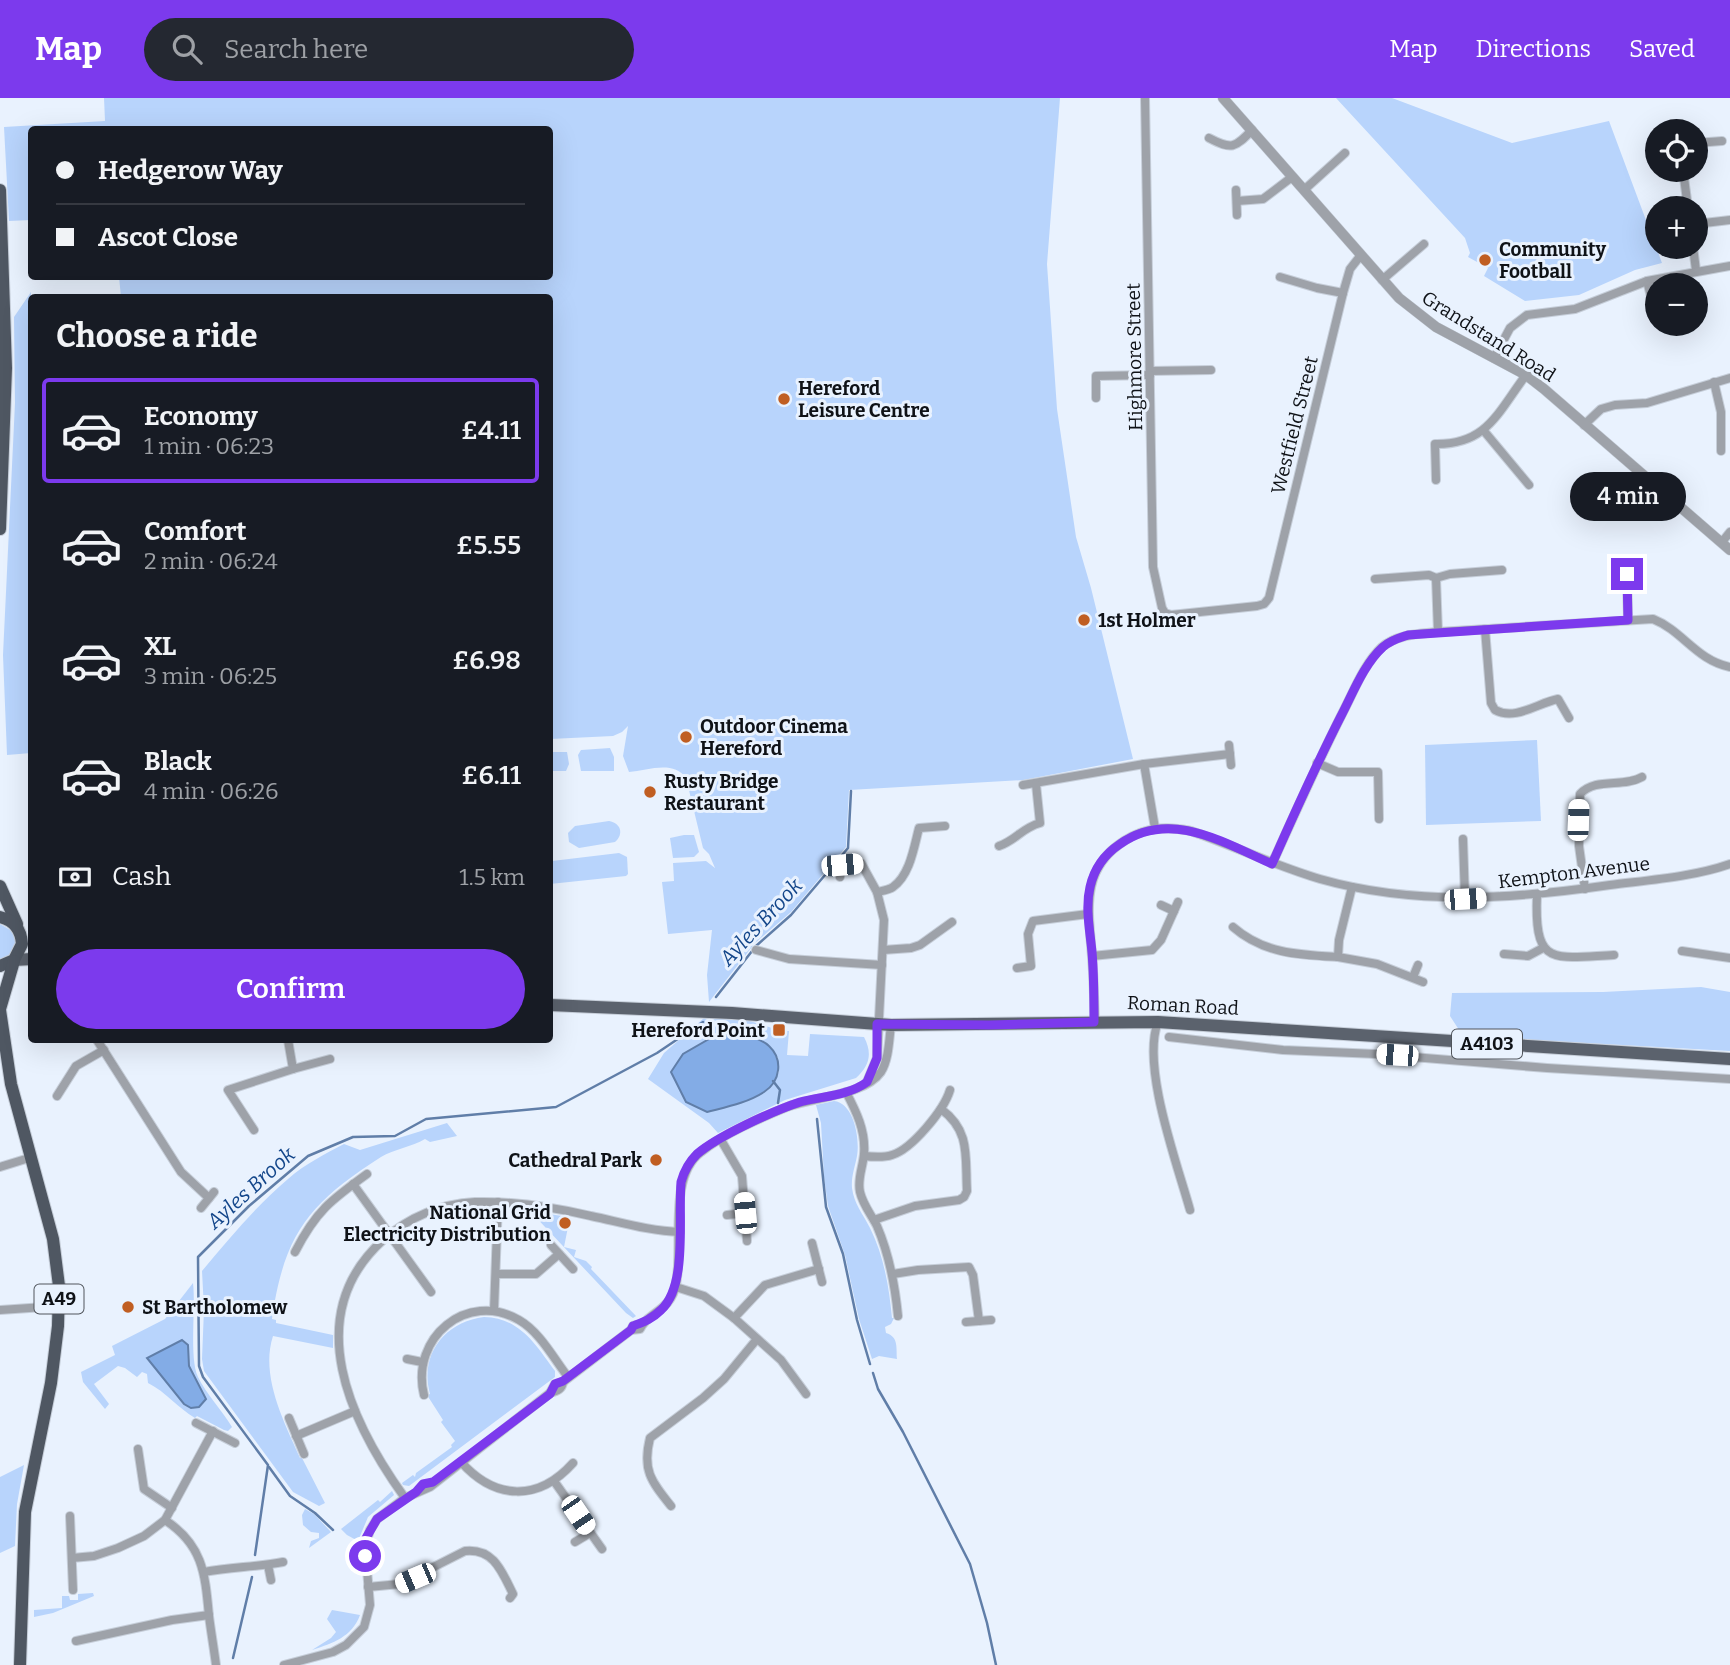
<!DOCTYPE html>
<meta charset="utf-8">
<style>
:root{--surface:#171b24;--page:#242831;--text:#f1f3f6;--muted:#9ea1a6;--line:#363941;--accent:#7c3aed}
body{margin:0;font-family:Bitter,serif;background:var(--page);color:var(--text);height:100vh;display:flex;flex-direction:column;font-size:26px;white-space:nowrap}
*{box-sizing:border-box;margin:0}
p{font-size:23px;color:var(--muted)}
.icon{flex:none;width:38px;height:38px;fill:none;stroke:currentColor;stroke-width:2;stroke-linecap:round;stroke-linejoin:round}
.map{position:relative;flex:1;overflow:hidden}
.details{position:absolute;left:28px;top:196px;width:525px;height:749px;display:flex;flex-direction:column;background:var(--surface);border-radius:7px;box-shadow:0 7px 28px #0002}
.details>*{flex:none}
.hud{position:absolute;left:28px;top:28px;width:525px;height:154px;border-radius:7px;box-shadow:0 7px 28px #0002;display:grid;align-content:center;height:154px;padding:0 28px;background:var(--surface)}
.fabs{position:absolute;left:1645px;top:21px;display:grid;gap:14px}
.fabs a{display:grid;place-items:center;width:63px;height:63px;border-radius:50%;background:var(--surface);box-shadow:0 7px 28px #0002;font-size:35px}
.end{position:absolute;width:32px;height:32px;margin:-16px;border:9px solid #7c3aed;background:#fff;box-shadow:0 0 0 4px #fff}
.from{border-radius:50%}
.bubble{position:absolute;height:49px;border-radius:24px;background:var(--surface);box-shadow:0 7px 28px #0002;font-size:23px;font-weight:600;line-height:49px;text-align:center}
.car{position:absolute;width:21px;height:42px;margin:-21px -10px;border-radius:9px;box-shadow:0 0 5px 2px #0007;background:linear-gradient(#fff 24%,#345 0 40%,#fff 0 76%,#345 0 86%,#fff 0)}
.hud b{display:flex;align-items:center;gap:24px;height:66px;font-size:26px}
.hud b+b{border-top:2px solid var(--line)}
.hud i{width:18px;height:18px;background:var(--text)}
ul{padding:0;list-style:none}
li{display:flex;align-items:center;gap:21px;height:105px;margin:0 14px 10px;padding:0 14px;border:4px solid transparent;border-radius:7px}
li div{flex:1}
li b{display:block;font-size:26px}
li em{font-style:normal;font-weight:600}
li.on{border-color:var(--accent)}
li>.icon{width:63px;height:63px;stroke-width:1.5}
h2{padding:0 28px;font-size:32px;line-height:84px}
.pay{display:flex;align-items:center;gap:18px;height:77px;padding:0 28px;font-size:26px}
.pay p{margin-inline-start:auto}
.button{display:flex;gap:14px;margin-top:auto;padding:14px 28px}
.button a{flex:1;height:80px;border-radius:42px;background:var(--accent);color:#fff;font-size:28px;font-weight:600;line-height:80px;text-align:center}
header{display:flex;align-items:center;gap:42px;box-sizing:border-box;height:98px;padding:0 35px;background:var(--accent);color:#fff}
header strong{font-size:33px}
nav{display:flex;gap:38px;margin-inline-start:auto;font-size:24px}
.search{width:490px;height:63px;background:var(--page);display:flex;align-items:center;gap:18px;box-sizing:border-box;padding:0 24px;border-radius:38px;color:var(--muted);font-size:26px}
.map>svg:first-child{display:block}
</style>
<header>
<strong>Map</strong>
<div class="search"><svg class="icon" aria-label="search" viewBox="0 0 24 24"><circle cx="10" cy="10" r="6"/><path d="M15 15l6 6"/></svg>Search here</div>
<nav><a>Map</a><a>Directions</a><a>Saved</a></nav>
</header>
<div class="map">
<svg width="1730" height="1567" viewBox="0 0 1730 1567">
<rect width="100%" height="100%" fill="#e9f2fe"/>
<!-- green -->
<g fill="#b8d4fc" fill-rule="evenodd">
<path d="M104 0H1060L1047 166 1057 311 1076 439 1091 490 1133 661 1023 682 849 692 846 749 791 814 755 845 709 904 707 877 712 832 668 836 662 784 674 783 673 765 706 763 715 770 709 756 703 750 686 680C674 662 648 672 629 674L623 658 628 628 622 634 613 638 550 641V200L121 199 119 179 550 178V32H32L31 122 9 123 4 29 105 23Z"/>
<polygon points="1336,0 1392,0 1512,45 1609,23 1662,165 1635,172 1579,197 1525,203 1484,178 1488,170 1468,159 1470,155 1465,140"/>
<polygon points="31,194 31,655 7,657 3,557 15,305 14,219"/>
<polygon points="1537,642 1541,723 1426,727 1425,647"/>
<polygon points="610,650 614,659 614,673 581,673 578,657 581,652"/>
<polygon points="550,654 567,654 569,666 566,673 550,673"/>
<path d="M609 723C621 725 624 736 615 744L579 750 569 744 568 735 575 728Z"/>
<polygon points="684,737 694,737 699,754 694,759 673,760 670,740"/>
<polygon points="619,755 627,759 628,776 626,778 550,786 550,766 552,763"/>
<polygon points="0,826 12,833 16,844 12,856 0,862"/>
<polygon points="1701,889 1730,894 1730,953 1463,938 1450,918 1452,895 1603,894"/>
<path d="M704 920 747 922 775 931V933H789L787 957 808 958 810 936 864 939C873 956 869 968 856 980L785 1002 718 1035 709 1025 648 981 664 955ZM778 959C778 964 780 972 778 976 769 1002 730 1008 707 1014L686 1004 671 974Z"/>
<path d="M834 1003C854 1005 860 1041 857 1058 855 1069 851 1078 852 1090 854 1106 863 1116 870 1130 884 1158 889 1189 892 1220H894L891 1226 885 1229 886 1235C899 1239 896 1250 897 1261L879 1258 872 1261 859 1221 845 1157 828 1108 824 1079 821 1025 816 1007Z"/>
<path d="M447 1025 457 1038 430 1044 425 1041C412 1049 394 1051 381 1059 309 1105 284 1136 272 1221L276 1222V1225L333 1237V1250L273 1238C260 1278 284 1324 300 1360H302L325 1405 319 1408 293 1394 204 1273 202 1261 204 1211 202 1173C229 1141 256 1108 288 1081 305 1066 325 1056 344 1046L360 1052Z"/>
<polygon points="530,1113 562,1118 561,1127 568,1129 564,1149 576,1152 574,1159 586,1163 592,1169 591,1171 636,1218 633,1220 626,1215"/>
<path d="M193 1185C196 1209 189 1260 198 1279 206 1296 222 1312 232 1329L228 1333 224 1332 197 1318 195 1320C178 1310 166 1294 148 1285L147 1276 142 1274 137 1279 125 1270 118 1268 94 1286 109 1306 105 1311 83 1284 81 1274 115 1257 112 1248 165 1221Z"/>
<path d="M484 1219C520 1220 535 1246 555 1273V1279L409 1388 403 1387 402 1385 413 1377 415 1379 416 1375 452 1349 451 1347 455 1343 441 1324 443 1322 427 1297 430 1296C419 1256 445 1224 484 1219Z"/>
<polygon points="24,1367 17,1406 15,1448 0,1455 0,1379"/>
<polygon points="392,1393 394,1397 368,1419 358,1443 347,1437 341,1431 378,1402 380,1404"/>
<polygon points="305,1411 314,1416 331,1434 309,1450 311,1443 319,1440 319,1435 311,1434 303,1427 302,1417"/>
<polygon points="93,1495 94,1498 53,1515 34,1519 34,1512 62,1510 62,1498 69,1498 70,1502 78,1502 78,1496"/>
<path d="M332 1512 360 1517C352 1539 333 1545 312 1552L331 1540 336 1534 327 1521Z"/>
</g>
<!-- water -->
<g fill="#83ace6" stroke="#607ea8" stroke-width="2">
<path d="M744 936C752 939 763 942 769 948 783 961 781 983 764 994 747 1005 726 1009 707 1014L686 1004 671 974 683 956 716 937Z"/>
<polygon points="182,1242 188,1247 189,1268 206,1301 199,1309 191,1310 184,1306 147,1260"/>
</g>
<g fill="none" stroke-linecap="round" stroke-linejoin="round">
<!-- stream -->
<g stroke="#607ea8" stroke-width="2.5">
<polyline points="716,899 756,848 791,817 848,750 851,693"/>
<polyline points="773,983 780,992 778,1005"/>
<polyline points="817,1021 826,1109 843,1156 857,1222 870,1266"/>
<polyline points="873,1275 878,1291 903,1334 970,1466 987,1525 996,1567"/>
<polyline points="269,1369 290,1398 315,1415 333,1432"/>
<polyline points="255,1457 268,1367 203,1279 199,1268 198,1159 249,1108 308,1058 353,1039 395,1038 426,1021 556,1009 657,955 703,924"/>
<polyline points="233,1560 252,1479"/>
</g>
<!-- minor casing -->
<g stroke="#c6ced9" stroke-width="10">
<g id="minor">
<polyline points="1145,0 1153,469 1162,510 1165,515 1171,517 1257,508 1264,506 1269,500 1343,195 1350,171 1361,157"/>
<path d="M1209 40C1232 52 1235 50 1252 32"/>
<polyline points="1696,45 1722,43"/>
<polyline points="1683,72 1688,110"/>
<polyline points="1236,92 1237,117"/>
<polyline points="1304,92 1345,55"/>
<polyline points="1237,103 1263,101 1292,79"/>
<polyline points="1696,126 1730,122"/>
<polyline points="1693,149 1696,172"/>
<polyline points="1280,179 1317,190 1343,195"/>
<polyline points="1382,182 1424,146"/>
<polyline points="1647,183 1654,210"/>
<polyline points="1494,260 1510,230 1527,217 1575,211 1647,183 1730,168"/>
<polyline points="1150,273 1211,272"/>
<polyline points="1714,284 1721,314 1721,353"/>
<polyline points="1096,300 1096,278 1150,277"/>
<polyline points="1584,327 1601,311 1615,307 1647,305 1730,280"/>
<polyline points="1484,333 1529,387"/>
<path d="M1436 382 1435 346C1487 347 1498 314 1526 277"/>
<polyline points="1722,444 1730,434"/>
<polyline points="1627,476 1628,522"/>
<polyline points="1436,480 1438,534"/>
<polyline points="1375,481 1429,477 1436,480 1450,476 1502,472"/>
<path d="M1485 531 1491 605 1495 612C1515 623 1538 605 1558 601L1569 620"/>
<polyline points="1229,647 1231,667"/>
<polyline points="1317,665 1338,674 1378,674 1379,721"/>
<polyline points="1144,666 1155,730"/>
<polyline points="1023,687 1144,666 1230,656"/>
<polyline points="1463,741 1465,801"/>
<path d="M999 748C1016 742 1022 730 1040 725L1036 686"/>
<path d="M1272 766C1295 715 1318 664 1343 614 1354 593 1364 566 1382 549 1397 536 1419 536 1438 534L1653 521C1683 533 1696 562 1730 569"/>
<polyline points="840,779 842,767 861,765 877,794 884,822 877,960 867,984"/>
<polyline points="1352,789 1339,842 1338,859 1377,866 1423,884"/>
<path d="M1585 791 1579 748 1580 696C1596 679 1623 690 1642 679"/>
<path d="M877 794C881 793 889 792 893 789 910 777 914 749 919 730L945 728"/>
<path d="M1537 796C1534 869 1552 860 1614 857"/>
<polyline points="1161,807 1174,813"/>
<path d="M1233 829C1264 856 1300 857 1338 859"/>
<polyline points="756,852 789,861 882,867"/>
<polyline points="883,852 911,850 920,847 952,824"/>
<polyline points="1682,853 1730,860"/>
<polyline points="1504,856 1528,858 1543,850"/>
<polyline points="1092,858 1152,852 1161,842 1178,804"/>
<polyline points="1017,870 1031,868 1028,836 1033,823 1088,816"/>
<polyline points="1413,879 1418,867"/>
<path d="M1095 924C1094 903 1094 881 1092 859 1089 814 1079 772 1124 743 1145 729 1166 728 1191 733 1234 748 1276 768 1320 781 1415 808 1513 801 1610 787 1649 782 1693 779 1730 766"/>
<path d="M1158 924C1141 968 1177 1065 1190 1112"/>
<polyline points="1169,939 1283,952 1376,956 1547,970 1730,981"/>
<polyline points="97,942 181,1074 209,1100"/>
<polyline points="293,971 330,961"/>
<path d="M846 994C856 1013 866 1033 864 1056 863 1069 857 1081 860 1094 863 1107 871 1116 877 1128 889 1156 895 1187 898 1218"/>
<polyline points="57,998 76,968 104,952"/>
<polyline points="254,1032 228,992 293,971 288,942"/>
<polyline points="721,1042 742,1078 747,1143"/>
<path d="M864 1058C873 1059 883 1060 892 1057 912 1051 944 1012 950 992"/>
<polyline points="0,1069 29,1060"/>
<polyline points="353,1086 431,1194"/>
<polyline points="201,1110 214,1094"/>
<polyline points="727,1117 745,1115"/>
<path d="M874 1122 915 1108 959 1102 964 1099 967 1093C965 1059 971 1033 941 1011"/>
<polyline points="812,1145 822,1184"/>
<polyline points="551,1147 573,1171"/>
<path d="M295 1154C316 1113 331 1102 367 1076"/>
<polyline points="496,1176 536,1176 559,1156"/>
<polyline points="893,1176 918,1172 969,1169 973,1177 979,1223"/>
<polyline points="676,1189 704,1198 734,1220 781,1262 806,1296"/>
<polyline points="0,1212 59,1208"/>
<polyline points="494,1213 498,1104"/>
<polyline points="734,1220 765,1187 819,1171"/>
<polyline points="966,1224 991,1222"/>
<path d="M631 1232 640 1231C648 1214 671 1213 676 1186 684 1148 667 1079 701 1054 725 1035 758 1021 787 1009 812 999 864 998 881 974 889 961 889 942 891 927"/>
<polyline points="407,1261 422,1264"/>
<polyline points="550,1295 555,1286 563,1284 631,1232 633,1228 642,1226"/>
<path d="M424 1297C410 1240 467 1192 519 1222 540 1234 554 1261 568 1279"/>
<polyline points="289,1320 304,1356"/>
<polyline points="196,1325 235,1345"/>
<polyline points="296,1338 355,1313"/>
<polyline points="138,1351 144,1391 172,1410"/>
<path d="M461 1364C495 1402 538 1404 573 1365"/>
<polyline points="554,1383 602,1451"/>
<path d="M405 1400C351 1325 299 1218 383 1142 409 1119 441 1106 475 1104 514 1103 553 1109 591 1118 620 1124 649 1133 680 1134"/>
<path d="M671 1408C651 1383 642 1372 650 1340L703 1300 724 1281 757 1241"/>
<polyline points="70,1418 73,1492"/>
<path d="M165 1422C203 1447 205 1475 209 1518 211 1534 214 1551 216 1567"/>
<polyline points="575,1444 590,1435"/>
<polyline points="72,1460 94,1458 118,1450 144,1438 165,1422 213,1333"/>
<polyline points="268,1467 271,1482"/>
<path d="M204 1474C231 1469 257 1469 283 1464"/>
<path d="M368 1489 400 1486 465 1453C494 1450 502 1474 513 1496L510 1500"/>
<polyline points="76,1543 172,1522 209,1517"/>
<path d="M284 1567 333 1554 346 1547 364 1529 370 1507 365 1448 370 1432 377 1421 405 1400 430 1389 550 1295C558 1293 562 1291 563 1284"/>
</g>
</g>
<!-- tertiary casing -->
<g stroke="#c6ced9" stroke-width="11">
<polyline id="tertiary" points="1223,0 1399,200 1436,229 1526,277 1544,291 1730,452"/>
</g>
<!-- primary casing -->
<g stroke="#c6ced9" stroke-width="14">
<g id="primary">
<polyline points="14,862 32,861"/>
<polyline points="550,907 732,915 891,927 1158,924 1730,961"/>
</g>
</g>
<!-- trunk casing -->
<g stroke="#c6ced9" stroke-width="14">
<g id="trunk">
<polyline points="0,92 6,270 0,431"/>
<polyline points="0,788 17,826"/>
<path d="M0 819C14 822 21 831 22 846L14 862 0 868"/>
<polyline points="0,911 14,863"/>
<polyline points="0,912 11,986 53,1141 59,1188 58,1228 51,1285 25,1414 20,1567"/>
</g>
</g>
<!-- minor -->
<use href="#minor" stroke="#9ea2a9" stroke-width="8"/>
<!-- tertiary -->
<use href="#tertiary" stroke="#9ea2a9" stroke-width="10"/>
<!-- primary -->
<use href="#primary" stroke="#5b626d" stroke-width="12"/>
<!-- trunk -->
<use href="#trunk" stroke="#4f5762" stroke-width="12"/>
</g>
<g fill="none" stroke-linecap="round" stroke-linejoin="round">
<!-- route -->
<path stroke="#7c3aed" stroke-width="9" d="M365 1458 366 1440 377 1421 416 1394 423 1386 433 1384 550 1296 555 1286 563 1283 631 1232 633 1228C643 1224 652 1221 661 1212 688 1187 678 1119 681 1084 684 1073 689 1064 697 1056 718 1038 773 1013 800 1004 822 998 848 998 867 984L877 960V926L989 927 1094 924C1094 901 1094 877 1092 854 1090 833 1085 810 1090 789 1094 771 1105 756 1120 746 1170 711 1223 744 1272 766 1294 716 1316 667 1341 618 1353 595 1364 566 1383 549 1391 542 1399 540 1408 537L1628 522 1627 476"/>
</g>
<!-- markers -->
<g fill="#c05e22" stroke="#e9f2fe" stroke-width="2.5">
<circle cx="1485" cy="162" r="7"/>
<circle cx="784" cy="301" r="7"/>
<circle cx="1084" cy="522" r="7"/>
<circle cx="686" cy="639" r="7"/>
<circle cx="650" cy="694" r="7"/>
<rect x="772" y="925" width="14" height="14" rx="3.5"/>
<circle cx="656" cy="1062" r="7"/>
<circle cx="565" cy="1125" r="7"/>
<circle cx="128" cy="1209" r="7"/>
</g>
<g text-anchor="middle" stroke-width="6" stroke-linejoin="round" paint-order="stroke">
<!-- shield labels -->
<g fill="#e9f2fe" stroke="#50555c" stroke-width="2">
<rect x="1452" y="931.5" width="70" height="29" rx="5"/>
<rect x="34.5" y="1186.5" width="49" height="29" rx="5"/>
</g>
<g font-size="18" font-weight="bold" fill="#0f1217">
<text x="1487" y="952">A4103</text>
<text x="59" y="1207">A49</text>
</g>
<!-- poi labels -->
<g font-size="19" font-weight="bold" fill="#0f1217" stroke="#e9f2fe" text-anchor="start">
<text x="1499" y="158">Community<tspan x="1499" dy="22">Football</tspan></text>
<text x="798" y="297">Hereford<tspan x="798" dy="22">Leisure Centre</tspan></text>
<text x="1098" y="529">1st Holmer</text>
<text x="700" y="635">Outdoor Cinema<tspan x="700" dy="22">Hereford</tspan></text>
<text x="664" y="690">Rusty Bridge<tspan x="664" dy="22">Restaurant</tspan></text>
<text x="765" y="939" text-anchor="end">Hereford Point</text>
<text x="642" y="1069" text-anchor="end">Cathedral Park</text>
<text x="551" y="1121" text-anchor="end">National Grid<tspan x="551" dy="22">Electricity Distribution</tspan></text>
<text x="142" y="1216">St Bartholomew</text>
</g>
<!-- street labels -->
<g font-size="19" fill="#0f1217" stroke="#e9f2fe">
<text transform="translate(1489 238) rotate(32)" y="7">Grandstand Road</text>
<text transform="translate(1134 259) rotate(-91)" y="7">Highmore Street</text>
<text transform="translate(1294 327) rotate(-76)" y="7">Westfield Street</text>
<text transform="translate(1574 774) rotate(-7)" y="7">Kempton Avenue</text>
<text transform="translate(1183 907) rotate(3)" y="7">Roman Road</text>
</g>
<!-- water labels -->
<g font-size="21" font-style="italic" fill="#13468a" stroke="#e9f2fe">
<text transform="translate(761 824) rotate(-47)" y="7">Ayles Brook</text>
<text transform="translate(251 1090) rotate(-42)" y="7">Ayles Brook</text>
</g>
</g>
</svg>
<div class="fabs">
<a><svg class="icon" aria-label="locate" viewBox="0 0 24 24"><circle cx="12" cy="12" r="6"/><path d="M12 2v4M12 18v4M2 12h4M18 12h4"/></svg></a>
<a>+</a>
<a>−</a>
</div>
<i class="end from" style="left:365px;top:1458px"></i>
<i class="end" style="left:1627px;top:476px"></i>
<div class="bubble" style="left:1570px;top:374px;width:116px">4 min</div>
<i class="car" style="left:1578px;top:722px;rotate:2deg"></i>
<i class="car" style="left:842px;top:767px;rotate:85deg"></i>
<i class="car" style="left:1465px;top:801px;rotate:87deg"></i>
<i class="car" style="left:1397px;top:957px;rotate:274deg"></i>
<i class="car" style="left:745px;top:1115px;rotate:355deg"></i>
<i class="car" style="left:578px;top:1417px;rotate:146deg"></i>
<i class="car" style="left:415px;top:1480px;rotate:247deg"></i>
<div class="hud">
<b><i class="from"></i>Hedgerow Way</b>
<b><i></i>Ascot Close</b>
</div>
<section class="details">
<h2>Choose a ride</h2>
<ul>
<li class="on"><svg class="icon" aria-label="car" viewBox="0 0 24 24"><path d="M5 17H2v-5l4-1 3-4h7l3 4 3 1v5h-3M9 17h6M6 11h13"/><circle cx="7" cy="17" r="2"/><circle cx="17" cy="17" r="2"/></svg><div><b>Economy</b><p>1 min · 06:23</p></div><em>£4.11</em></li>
<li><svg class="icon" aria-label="car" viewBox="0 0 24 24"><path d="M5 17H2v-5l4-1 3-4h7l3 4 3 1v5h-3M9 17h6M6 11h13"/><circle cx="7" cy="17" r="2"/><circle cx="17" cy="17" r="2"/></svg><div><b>Comfort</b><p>2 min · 06:24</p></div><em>£5.55</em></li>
<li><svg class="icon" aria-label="car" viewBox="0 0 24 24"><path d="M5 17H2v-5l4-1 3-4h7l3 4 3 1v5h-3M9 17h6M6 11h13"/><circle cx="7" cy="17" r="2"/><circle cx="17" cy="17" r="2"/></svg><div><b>XL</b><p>3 min · 06:25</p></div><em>£6.98</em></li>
<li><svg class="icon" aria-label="car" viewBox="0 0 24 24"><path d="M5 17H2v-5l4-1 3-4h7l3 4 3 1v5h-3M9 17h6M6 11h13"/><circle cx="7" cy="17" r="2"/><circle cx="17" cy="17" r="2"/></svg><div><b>Black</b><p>4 min · 06:26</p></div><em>£6.11</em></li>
</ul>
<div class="pay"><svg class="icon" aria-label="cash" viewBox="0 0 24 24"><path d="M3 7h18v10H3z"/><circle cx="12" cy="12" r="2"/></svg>Cash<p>1.5 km</p></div>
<div class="button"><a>Confirm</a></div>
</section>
</div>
